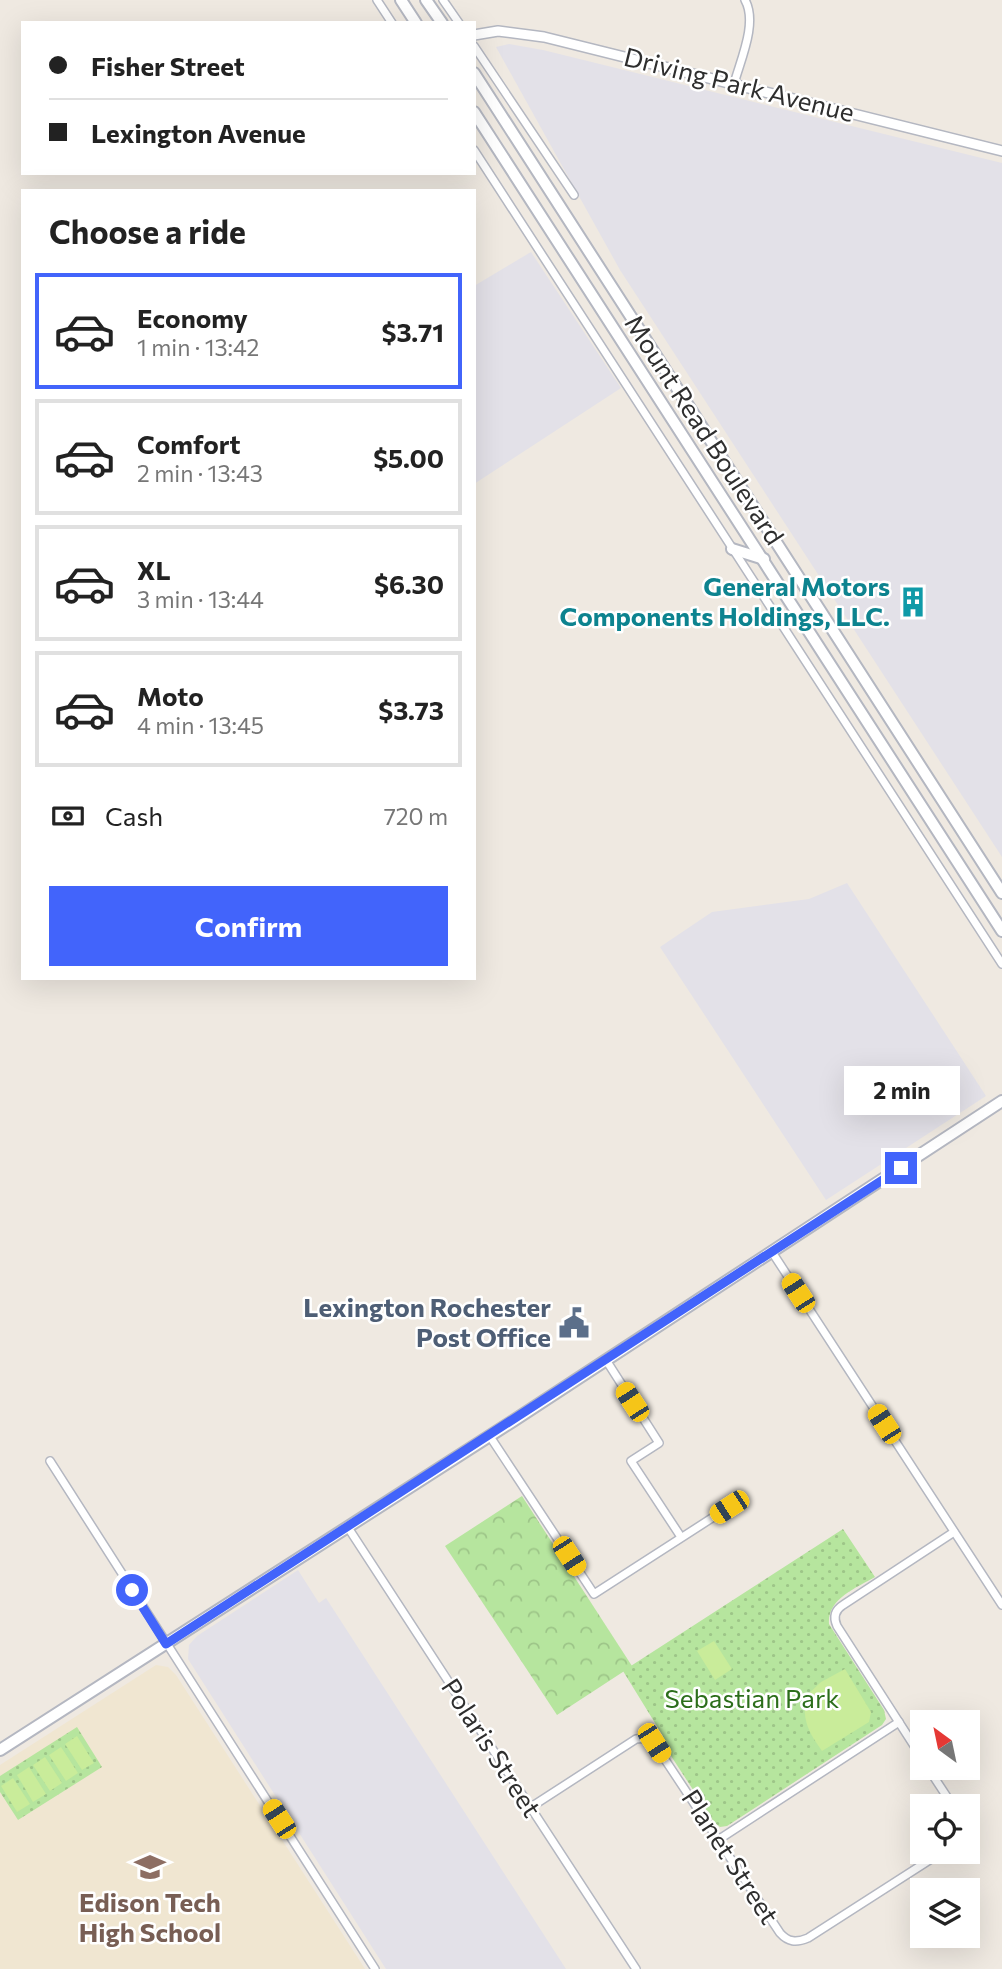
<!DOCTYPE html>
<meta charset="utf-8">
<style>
:root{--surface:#fff;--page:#f2f2f2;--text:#222;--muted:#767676;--line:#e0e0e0;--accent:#4264fb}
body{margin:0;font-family:Commissioner,sans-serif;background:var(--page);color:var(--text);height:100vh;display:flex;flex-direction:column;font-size:26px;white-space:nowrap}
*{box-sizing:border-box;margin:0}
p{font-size:23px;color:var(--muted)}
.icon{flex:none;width:38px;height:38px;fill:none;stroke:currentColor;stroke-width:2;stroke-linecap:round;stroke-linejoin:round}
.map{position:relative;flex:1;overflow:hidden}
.side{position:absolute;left:21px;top:189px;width:455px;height:791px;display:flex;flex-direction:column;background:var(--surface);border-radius:0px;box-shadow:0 7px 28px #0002}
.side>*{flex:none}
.top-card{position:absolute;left:21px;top:21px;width:455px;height:154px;border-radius:0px;box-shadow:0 7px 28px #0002;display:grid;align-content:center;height:154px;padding:0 28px;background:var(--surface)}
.needle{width:46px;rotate:327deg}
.tools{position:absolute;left:910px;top:1710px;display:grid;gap:14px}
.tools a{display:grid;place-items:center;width:70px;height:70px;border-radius:0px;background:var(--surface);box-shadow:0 7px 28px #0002;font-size:35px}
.end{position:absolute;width:32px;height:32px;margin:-16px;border:9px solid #4264fb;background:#fff;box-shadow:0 0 0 4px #fff}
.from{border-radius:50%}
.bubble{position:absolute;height:49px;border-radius:0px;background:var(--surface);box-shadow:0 7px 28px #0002;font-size:23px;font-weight:700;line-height:49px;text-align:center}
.car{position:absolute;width:21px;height:42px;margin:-21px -10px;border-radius:9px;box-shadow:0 0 5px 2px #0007;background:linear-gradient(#f5c518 24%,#345 0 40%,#f5c518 0 76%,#345 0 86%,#f5c518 0)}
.top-card b{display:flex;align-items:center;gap:24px;height:66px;font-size:26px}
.top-card b+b{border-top:2px solid var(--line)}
.top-card i{width:18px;height:18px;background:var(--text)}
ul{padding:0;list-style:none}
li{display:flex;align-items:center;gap:21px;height:116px;margin:0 14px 10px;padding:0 14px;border:4px solid var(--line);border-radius:0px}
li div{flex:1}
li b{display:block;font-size:26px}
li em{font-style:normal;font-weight:700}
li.active{border-color:var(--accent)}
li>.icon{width:63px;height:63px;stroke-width:1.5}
h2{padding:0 28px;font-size:32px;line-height:84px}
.pay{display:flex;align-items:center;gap:18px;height:77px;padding:0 28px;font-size:26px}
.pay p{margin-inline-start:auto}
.action{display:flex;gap:14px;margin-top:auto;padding:14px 28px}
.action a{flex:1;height:80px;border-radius:0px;background:var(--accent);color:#fff;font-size:28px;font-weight:700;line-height:80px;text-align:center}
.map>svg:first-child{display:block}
</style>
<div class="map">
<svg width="1002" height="1969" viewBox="0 0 1002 1969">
<defs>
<pattern id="forest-crowns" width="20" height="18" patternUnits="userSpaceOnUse" patternTransform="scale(1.75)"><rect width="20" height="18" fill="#b6e59e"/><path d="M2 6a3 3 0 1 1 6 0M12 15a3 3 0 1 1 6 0" fill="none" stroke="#9dc588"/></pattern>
<pattern id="park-dots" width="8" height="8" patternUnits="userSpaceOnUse" patternTransform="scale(1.75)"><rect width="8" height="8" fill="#b6e59e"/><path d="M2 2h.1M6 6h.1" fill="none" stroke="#9dc588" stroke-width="1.8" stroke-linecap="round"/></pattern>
</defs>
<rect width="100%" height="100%" fill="#efe9e1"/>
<!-- industrial -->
<g fill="#e3e1e8">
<polygon points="509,44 543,50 1002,163 1002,857 620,270 496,47"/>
<polygon points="531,252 621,388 474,484 474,286"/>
<polygon points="847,883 986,1096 826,1200 660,947 712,912 809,899"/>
<polygon points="298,1570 319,1603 326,1598 566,1969 386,1969 188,1659 189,1645 197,1636"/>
</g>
<!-- education -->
<polygon fill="#f0e6d1" points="156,1665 168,1667 176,1675 365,1969 0,1969 0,1765"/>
<!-- forest -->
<polygon fill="url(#forest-crowns)" points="522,1496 632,1666 557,1715 445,1546"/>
<!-- park -->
<g fill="url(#park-dots)">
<path d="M843 1529 875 1577C856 1588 827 1599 829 1624L884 1710 886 1719 882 1725 727 1826 720 1827 714 1822 660 1739 663 1736 623 1671Z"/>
<polygon points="77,1727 102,1767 18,1820 0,1792 0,1776"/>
</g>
<!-- pitch -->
<g fill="#c9ec9a">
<polygon points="714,1641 732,1669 715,1680 697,1651"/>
<path d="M845 1669 871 1712 869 1722 822 1751C808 1731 803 1722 805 1697L821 1682Z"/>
<polygon points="77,1736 94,1763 82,1770 65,1744"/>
<polygon points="61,1747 78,1773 66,1781 49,1755"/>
<polygon points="45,1757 62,1783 50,1791 33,1765"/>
<polygon points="29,1767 46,1794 33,1802 17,1775"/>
<polygon points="13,1778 30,1804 17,1812 1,1786"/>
</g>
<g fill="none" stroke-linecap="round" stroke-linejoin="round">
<!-- minor casing -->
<g stroke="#b4b7c1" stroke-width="10">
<g id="minor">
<polyline points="377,0 392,23"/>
<polyline points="443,0 459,23"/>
<polyline points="474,46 574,195"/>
<path d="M734 84C740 61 758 23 745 0"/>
<polyline points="474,150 1002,964"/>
<polyline points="772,1252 1002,1605"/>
<polyline points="606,1360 659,1443 631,1461 681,1537"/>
<polyline points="489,1435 594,1594 729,1507"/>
<polyline points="50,1461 375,1969"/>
<polyline points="347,1526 636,1969"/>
<path d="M922 1758 837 1626C833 1617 835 1610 843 1605L954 1532"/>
<polyline points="928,1768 953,1806"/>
<path d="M531 1807 636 1739 649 1738 654 1743 780 1933C788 1942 796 1943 808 1938L942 1852"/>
<polyline points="718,1840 899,1722"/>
</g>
</g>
<!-- tertiary casing -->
<g stroke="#b4b7c1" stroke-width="12">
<polyline id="tertiary" points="474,35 498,31 544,37 1002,151"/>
</g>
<!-- secondary casing -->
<g stroke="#b4b7c1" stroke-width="14">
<g id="secondary">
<polyline points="401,0 416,23"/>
<polyline points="426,0 442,23"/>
<polyline points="474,73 1002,893"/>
<polyline points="474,112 1002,931"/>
<polyline points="732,549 764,559"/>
<polyline points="0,1750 513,1421 1002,1101"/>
</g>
</g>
<!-- minor -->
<use href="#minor" stroke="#fff" stroke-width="7"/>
<!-- tertiary -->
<use href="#tertiary" stroke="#fff" stroke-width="9"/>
<!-- secondary -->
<use href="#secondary" stroke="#fff" stroke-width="10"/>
</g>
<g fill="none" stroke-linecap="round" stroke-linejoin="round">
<!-- route -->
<polyline stroke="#4264fb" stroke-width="9" points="132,1590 166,1644 901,1168"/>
</g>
<!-- icons -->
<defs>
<g id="building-bare" transform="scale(2.415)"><path d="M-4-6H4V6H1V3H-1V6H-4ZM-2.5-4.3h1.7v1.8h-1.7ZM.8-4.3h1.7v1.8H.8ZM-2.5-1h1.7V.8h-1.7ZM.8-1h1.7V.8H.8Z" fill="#0f9aa8" stroke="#fff" stroke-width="2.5" paint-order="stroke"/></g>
<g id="civic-bare" transform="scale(2.415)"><path d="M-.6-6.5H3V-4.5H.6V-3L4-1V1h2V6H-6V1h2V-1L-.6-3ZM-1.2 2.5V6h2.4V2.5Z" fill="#5c6f8a" stroke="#fff" stroke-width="2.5" paint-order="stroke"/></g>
<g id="school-bare" transform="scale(2.415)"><path d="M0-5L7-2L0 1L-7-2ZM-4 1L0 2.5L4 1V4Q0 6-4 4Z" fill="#8d6e63" stroke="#fff" stroke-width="2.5" paint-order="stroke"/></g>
</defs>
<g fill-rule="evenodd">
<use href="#building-bare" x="913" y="602"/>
<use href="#civic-bare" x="574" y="1323"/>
<use href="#school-bare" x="150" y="1867"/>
</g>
<g text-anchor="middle" stroke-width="5" stroke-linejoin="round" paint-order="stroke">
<!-- street labels -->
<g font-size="26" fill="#2e2e2e" stroke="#fff">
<text transform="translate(739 85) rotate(14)" y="9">Driving Park Avenue</text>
<text transform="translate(704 430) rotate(57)" y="9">Mount Read Boulevard</text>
<text transform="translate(491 1748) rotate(57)" y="9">Polaris Street</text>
<text transform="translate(730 1857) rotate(57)" y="9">Planet Street</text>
</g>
<!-- culture labels -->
<g font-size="26" font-weight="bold" fill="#0d838f" stroke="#fff" text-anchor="end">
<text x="890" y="596">General Motors<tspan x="890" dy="30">Components Holdings, LLC.</tspan></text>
</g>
<!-- service labels -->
<g font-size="26" font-weight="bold" fill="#4e5e75" stroke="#fff" text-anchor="end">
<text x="551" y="1317">Lexington Rochester<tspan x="551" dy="30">Post Office</tspan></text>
</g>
<!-- park labels -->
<g font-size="26" fill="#2c6e1b" stroke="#fff">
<text x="752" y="1708">Sebastian Park</text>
</g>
<!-- education labels -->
<g font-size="26" font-weight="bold" fill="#785e54" stroke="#fff">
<text x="150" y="1912">Edison Tech<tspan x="150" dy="30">High School</tspan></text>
</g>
</g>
</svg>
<div class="tools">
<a><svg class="needle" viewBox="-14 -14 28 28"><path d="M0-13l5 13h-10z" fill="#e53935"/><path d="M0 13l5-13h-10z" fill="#767676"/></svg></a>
<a><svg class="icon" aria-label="locate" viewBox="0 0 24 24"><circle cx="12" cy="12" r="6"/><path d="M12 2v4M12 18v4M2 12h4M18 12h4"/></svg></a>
<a><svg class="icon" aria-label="layers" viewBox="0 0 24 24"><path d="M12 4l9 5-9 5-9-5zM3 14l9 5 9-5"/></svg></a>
</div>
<i class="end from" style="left:132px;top:1590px"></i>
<i class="end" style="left:901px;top:1168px"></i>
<div class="bubble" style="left:844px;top:1066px;width:116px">2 min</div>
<i class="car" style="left:798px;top:1293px;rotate:327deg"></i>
<i class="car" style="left:632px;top:1402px;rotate:327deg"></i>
<i class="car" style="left:884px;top:1424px;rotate:327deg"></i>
<i class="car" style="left:729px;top:1507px;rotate:237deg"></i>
<i class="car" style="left:569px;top:1556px;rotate:147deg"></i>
<i class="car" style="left:654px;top:1743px;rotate:147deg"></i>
<i class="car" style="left:279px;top:1819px;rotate:327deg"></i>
<div class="top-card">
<b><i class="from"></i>Fisher Street</b>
<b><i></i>Lexington Avenue</b>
</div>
<section class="side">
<h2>Choose a ride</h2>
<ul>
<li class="active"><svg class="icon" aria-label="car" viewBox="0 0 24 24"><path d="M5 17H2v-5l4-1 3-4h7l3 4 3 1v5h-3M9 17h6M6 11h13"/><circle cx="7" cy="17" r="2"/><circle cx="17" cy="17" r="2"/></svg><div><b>Economy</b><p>1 min · 13:42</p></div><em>$3.71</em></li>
<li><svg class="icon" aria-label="car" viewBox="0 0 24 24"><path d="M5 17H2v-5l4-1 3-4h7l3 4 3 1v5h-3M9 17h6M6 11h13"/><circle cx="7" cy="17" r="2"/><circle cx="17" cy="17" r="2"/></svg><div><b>Comfort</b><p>2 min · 13:43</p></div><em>$5.00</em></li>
<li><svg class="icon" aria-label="car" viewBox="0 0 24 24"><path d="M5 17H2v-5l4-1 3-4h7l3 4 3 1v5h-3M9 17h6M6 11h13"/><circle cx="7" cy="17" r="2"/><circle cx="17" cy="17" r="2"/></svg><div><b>XL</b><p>3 min · 13:44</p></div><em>$6.30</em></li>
<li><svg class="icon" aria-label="car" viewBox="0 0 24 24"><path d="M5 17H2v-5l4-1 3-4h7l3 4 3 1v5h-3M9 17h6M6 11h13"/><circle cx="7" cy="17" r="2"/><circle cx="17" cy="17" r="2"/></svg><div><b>Moto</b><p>4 min · 13:45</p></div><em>$3.73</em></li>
</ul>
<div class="pay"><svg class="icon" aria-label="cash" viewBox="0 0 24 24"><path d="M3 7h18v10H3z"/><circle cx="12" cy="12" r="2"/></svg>Cash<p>720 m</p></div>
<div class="action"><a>Confirm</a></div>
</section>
</div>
